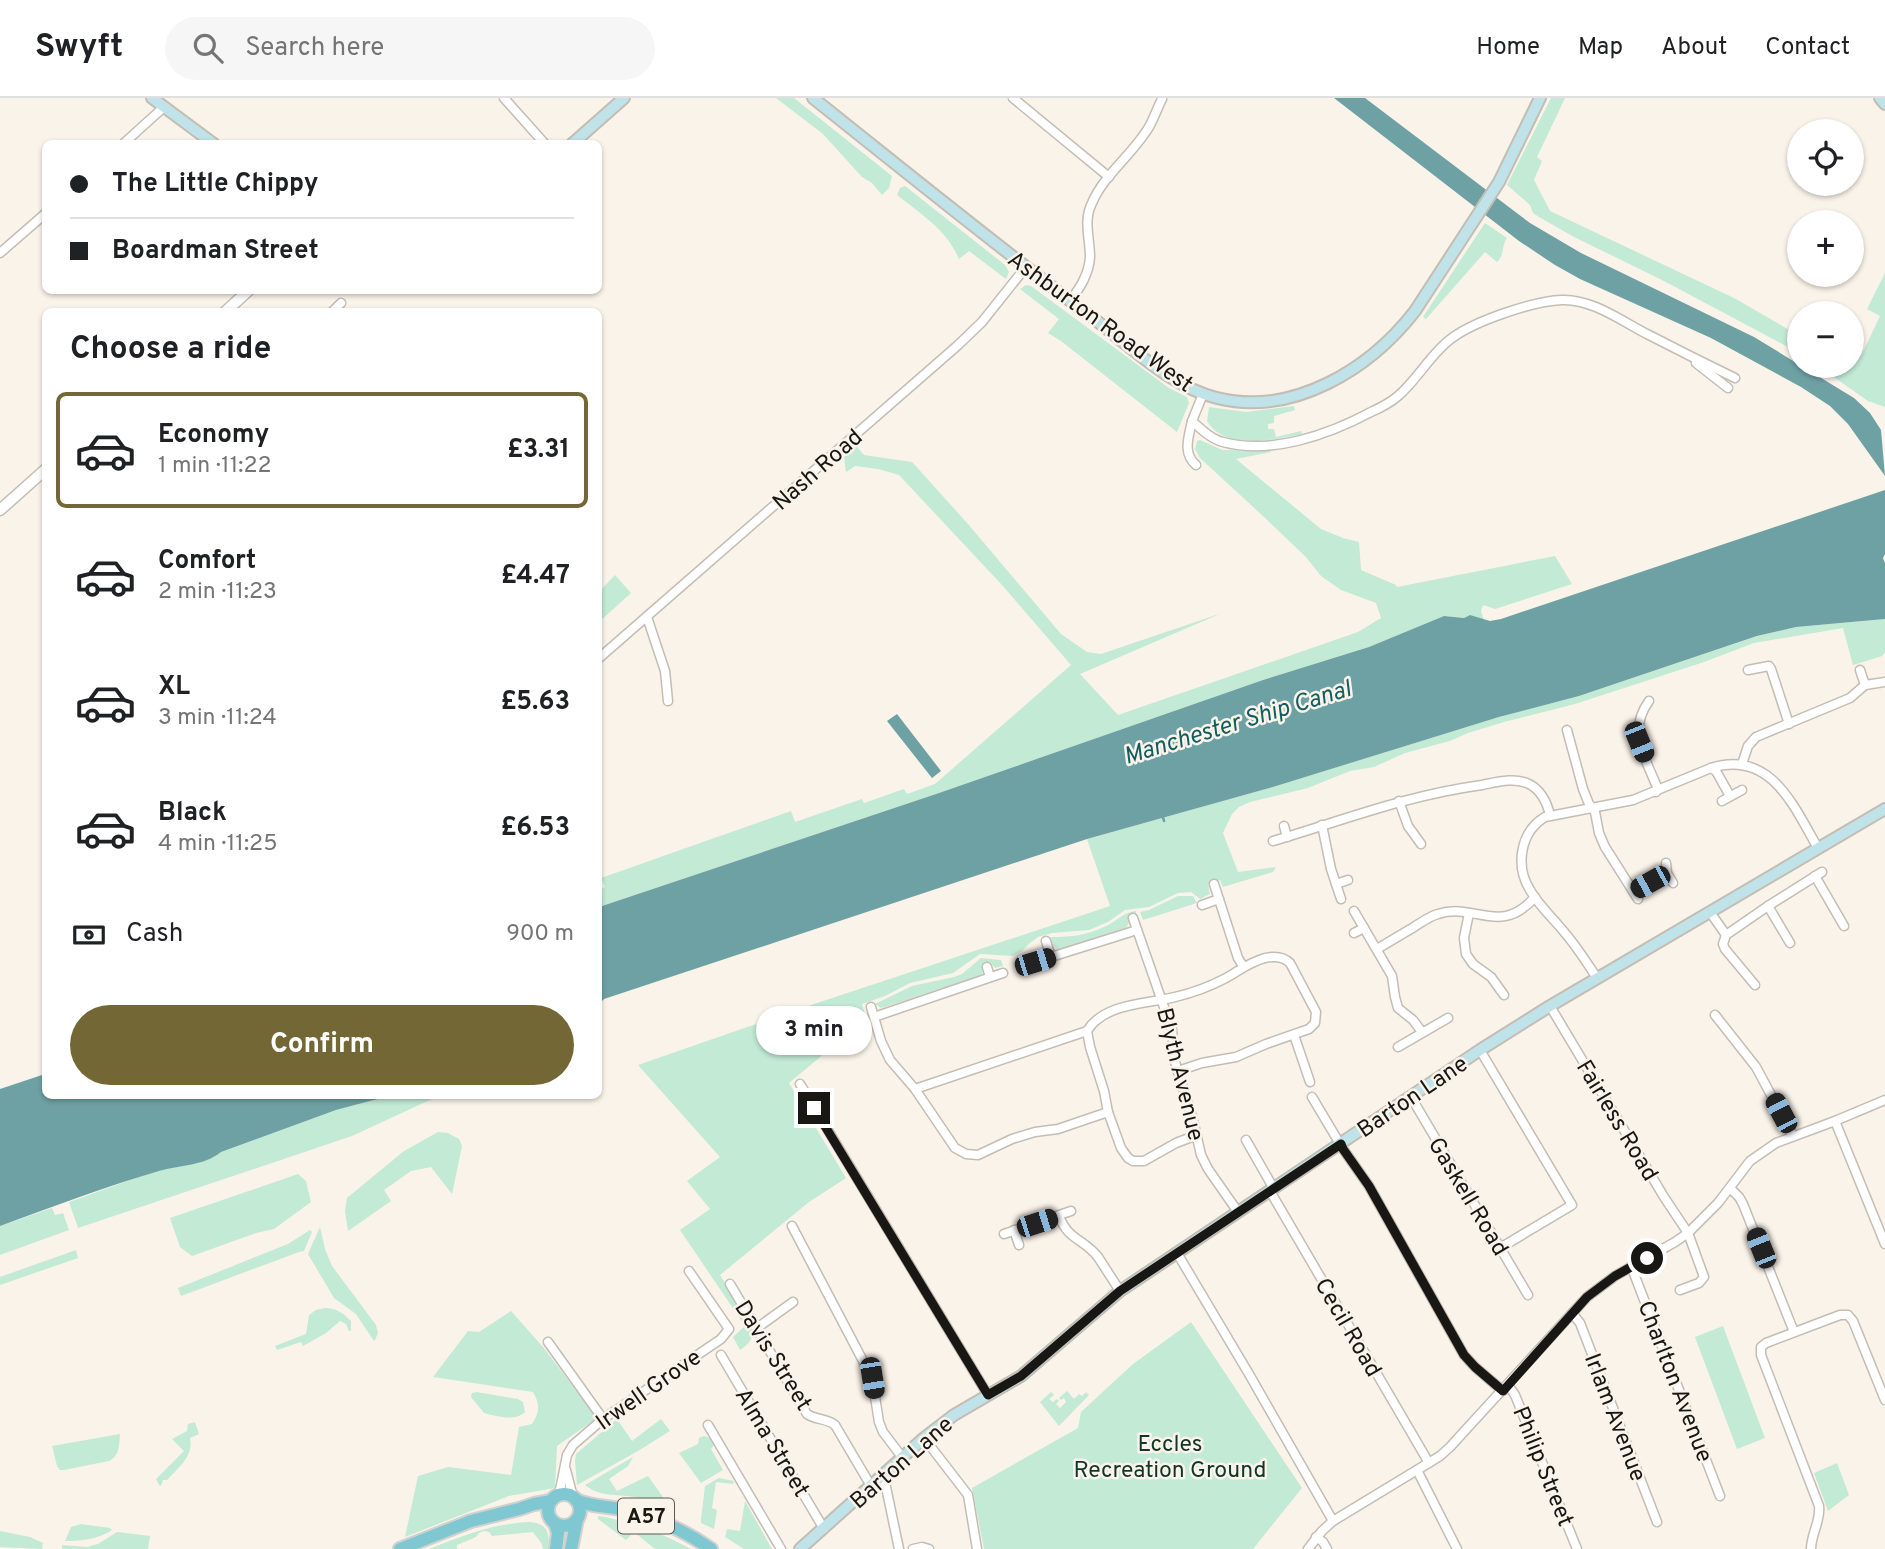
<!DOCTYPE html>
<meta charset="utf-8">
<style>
:root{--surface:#fff;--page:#f6f6f6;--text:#202124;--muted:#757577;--line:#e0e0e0;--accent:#736835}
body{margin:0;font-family:Overpass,sans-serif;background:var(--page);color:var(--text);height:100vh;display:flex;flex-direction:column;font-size:26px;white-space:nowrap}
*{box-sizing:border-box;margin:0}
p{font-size:23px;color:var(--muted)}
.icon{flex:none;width:38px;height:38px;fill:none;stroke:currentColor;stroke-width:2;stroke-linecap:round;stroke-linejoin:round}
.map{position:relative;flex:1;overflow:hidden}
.drawer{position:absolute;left:42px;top:210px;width:560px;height:791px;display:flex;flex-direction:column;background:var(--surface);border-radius:10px;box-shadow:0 2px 5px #0004}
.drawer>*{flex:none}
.top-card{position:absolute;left:42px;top:42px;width:560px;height:154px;border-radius:10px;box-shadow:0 2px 5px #0004;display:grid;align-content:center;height:154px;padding:0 28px;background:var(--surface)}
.controls{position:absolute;left:1787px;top:21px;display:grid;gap:14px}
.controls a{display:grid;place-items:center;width:77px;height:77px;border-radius:50%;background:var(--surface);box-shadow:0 2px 5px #0004;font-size:35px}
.end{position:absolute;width:32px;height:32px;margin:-16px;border:9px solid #191714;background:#fff;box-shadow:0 0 0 4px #fff}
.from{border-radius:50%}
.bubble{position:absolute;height:49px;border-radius:24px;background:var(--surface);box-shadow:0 2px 5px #0004;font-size:23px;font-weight:700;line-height:49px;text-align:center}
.car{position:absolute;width:21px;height:42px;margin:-21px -10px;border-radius:9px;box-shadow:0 0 5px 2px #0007;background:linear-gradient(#222 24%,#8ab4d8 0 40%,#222 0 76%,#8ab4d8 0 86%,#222 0)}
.top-card b{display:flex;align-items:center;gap:24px;height:66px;font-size:26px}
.top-card b+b{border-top:2px solid var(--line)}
.top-card i{width:18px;height:18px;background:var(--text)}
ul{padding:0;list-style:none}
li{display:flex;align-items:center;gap:21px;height:116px;margin:0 14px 10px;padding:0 14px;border:4px solid transparent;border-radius:10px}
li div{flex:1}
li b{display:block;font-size:26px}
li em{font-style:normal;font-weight:700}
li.current{border-color:var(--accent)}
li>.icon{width:63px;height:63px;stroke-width:1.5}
h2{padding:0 28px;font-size:32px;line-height:84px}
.pay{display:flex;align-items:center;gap:18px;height:77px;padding:0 28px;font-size:26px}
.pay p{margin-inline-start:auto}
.button{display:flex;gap:14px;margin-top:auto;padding:14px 28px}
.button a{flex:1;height:80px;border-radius:42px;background:var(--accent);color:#fff;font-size:28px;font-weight:700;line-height:80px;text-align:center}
header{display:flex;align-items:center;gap:42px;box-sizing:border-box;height:98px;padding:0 35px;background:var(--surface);border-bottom:2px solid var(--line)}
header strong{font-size:33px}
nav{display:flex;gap:38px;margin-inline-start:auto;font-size:24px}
.search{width:490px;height:63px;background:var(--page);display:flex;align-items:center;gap:18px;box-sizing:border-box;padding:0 24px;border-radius:38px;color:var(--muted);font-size:26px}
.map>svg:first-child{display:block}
</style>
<header>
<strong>Swyft</strong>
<div class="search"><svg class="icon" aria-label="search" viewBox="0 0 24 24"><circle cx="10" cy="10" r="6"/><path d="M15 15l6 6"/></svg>Search here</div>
<nav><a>Home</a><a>Map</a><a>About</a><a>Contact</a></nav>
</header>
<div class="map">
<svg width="1885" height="1451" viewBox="0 0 1885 1451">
<rect width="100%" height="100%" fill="#faf3ea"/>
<!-- green -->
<g fill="#c2ead5">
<polygon points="776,0 794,0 892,78 889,90 882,97 872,85 862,79 823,36"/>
<polygon points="1551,0 1565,0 1537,59 1542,63 1534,82 1550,113 1734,200 1798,237 1799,255 1664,183 1574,139 1539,119 1533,115 1530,107 1507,87"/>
<path d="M905 88 1005 167 1009 174 1006 181 969 153 959 161C947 132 921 116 897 97L900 90Z"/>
<path d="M1485 125 1507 140C1501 149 1505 156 1497 164L1485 154 1426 221 1423 219Z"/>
<polygon points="1885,175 1885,309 1868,303 1818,268 1852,268 1852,261 1862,256 1880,218 1867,211"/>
<polygon points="1026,187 1031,188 1169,290 1187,299 1189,305 1177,334 1061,243 1048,235 1059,221 1020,191"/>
<path d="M1294 308 1295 312 1274 318V325L1268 326V331H1274L1276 339 1301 333 1302 336C1273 342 1225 353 1207 323L1209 309 1246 314Z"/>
<polygon points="1200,342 1222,352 1270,353 1271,354 1236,361 1321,431 1343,440 1359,444 1361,472 1396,487 1397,489 1555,458 1572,486 1495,511 1483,507 1481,513 1484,523 1470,517 1464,520 1444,518 1369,549 1263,582 939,695 599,809 599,792 605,789 601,780 791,713 795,724 862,701 864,705 904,691 907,696 935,686 1071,567 1002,487 899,377 878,371 855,368 846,374 844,359 856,348 864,357 912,364 968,426 1061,536 1087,554 1101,556 1222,515 1080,576 1118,617 1358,534 1381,520 1376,505 1341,492 1321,478 1306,459 1264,419 1200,360 1195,351 1197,343"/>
<polygon points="615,477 631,495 599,524 599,494"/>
<path d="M1885 521V554L1882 558 1853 567 1843 530 1754 545 1704 564 1575 606 1504 624 1468 635 1450 643 1405 655 1374 669 1350 673 1308 690 1250 704 1239 709 1232 716 1223 735 1238 774 1276 769 1273 774 1223 789 1220 782 1208 786 1210 796 1200 801 1191 794 1178 795 1149 809 1125 812 1108 824 1089 832 1052 835 1038 839 1030 845 1022 853 1013 858 980 856 953 875 910 885 885 898 862 906 865 917 826 930 828 936 822 938 831 950 789 985 846 1080 809 1104 720 1177 754 1230C753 1241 749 1246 740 1252L733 1239 745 1228 680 1132 710 1111 687 1083 720 1059 638 967 802 910 1110 808 1087 741 1273 689 1499 619 1579 598 1758 538 1796 529Z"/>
<polygon points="1178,798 1193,798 1197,805 1143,822 1140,814 1149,812"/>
<path d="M1136 813V816L1129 819V825L1126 830 1061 851H1057L1053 847 1051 840 1052 839C1072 839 1088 837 1106 828 1117 823 1124 814 1136 813Z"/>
<polygon points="981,860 1001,862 1003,868 995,870 991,865 982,868 983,875 979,878 888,908 881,910 875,906 912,888 954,879 962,876"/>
<path d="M389 998H447L432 1001 352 1038 78 1130 69 1104C98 1094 128 1082 158 1073 179 1067 203 1068 221 1054L336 1012Z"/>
<polygon points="438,1034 448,1035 459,1041 462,1048 452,1096 431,1069 411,1073 384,1092 391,1103 348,1133 345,1113 347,1100 404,1053"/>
<polygon points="298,1076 306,1083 311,1104 274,1131 256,1135 192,1158 180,1149 170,1120"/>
<polygon points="52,1110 55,1117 63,1115 69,1132 0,1157 0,1128"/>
<polygon points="320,1129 325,1151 332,1168 376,1227 378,1235 375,1242 374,1243 356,1216 334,1200 308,1156"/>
<polygon points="310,1132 312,1134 304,1153 299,1154 181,1198 178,1190 288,1146"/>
<polygon points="76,1152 78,1160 0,1187 0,1179"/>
<path d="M325 1210C336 1210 343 1215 351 1223V1233H349L346 1226 340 1223 326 1235 303 1248 301 1244 277 1252 275 1248 306 1236 309 1217 316 1212Z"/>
<path d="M511 1213 543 1249 597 1320 557 1348 555 1390 509 1398 405 1439 418 1378 448 1369 511 1377 519 1329 532 1326C540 1314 540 1306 533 1294L433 1279 468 1233 479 1234Z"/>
<polygon points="1191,1224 1302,1390 1253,1451 984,1451 972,1390 1078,1330 1081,1314 1133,1266"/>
<polygon points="1723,1228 1765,1340 1737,1351 1695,1239"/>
<polygon points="1067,1293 1074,1301 1079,1296 1082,1298 1086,1294 1089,1297 1059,1328 1040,1304 1051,1294 1054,1297 1049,1301 1053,1304 1057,1301 1059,1303 1056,1306 1060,1310 1066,1304 1064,1300 1061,1302 1059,1300"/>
<path d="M477 1294 518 1301 523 1304 525 1314C515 1324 497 1318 484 1315L471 1299 472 1295Z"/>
<polygon points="617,1321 632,1343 661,1321 670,1333 638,1353 577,1387 575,1363 576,1356"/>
<path d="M195 1324 199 1336 190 1340C194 1358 178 1370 167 1382H163L161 1388 159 1387 156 1381 184 1353 172 1341 187 1333 188 1326Z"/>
<path d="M120 1336C119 1346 120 1358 109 1363L64 1372H60L57 1368 52 1348Z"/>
<polygon points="704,1338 711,1340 715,1346 711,1351 723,1372 701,1385 679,1355 698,1346 699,1340"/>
<path d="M633 1359 628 1368 609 1381 617 1393 648 1378 665 1402 667 1410C656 1405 646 1401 634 1399 618 1396 598 1399 585 1387Z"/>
<polygon points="1837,1365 1849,1397 1828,1413 1814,1375"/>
<polygon points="719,1380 734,1383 733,1386 716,1384 712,1410 717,1412 714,1431 701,1425 701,1421 705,1388"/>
<polygon points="745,1403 772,1451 744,1451 725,1439 727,1431 740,1433"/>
<path d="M598 1418C632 1423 661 1435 691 1451H655L634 1434 626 1442 598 1421Z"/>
<path d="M530 1424C547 1425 551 1436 548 1451H543L542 1446 533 1434 492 1438 489 1434 484 1433 479 1435 476 1439 457 1447V1451H429C465 1437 491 1426 530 1424Z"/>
<path d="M81 1426 110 1430 112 1432C99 1441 81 1443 65 1443L71 1429Z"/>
<polygon points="0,1433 30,1439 43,1445 42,1451 0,1449"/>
<polygon points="117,1434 150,1438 148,1451 62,1451 62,1447 87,1449 98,1446"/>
</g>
<!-- water -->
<g fill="#6ea1a4">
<polygon points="1334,0 1365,0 1530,125 1581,155 1754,239 1854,300 1870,315 1881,332 1885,378 1848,326 1830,308 1801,289 1711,240 1580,181 1555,167 1519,143"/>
<polygon points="1885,392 1885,456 1883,460 1885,465 1885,521 1796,529 1757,538 1579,598 1499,619 1273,689 1087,741 604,901 599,906 599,809 939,695 1263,582 1369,549 1444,518 1464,520 1470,517 1490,523 1501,521"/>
<polygon points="897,616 941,673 932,680 887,623"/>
<path d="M45 976 46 998H389L336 1012 221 1054C204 1068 180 1067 159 1073 107 1088 52 1109 0 1128V991Z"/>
</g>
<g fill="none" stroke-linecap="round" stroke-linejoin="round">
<!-- stream -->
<polyline stroke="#6ea1a4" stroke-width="2.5" points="1163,719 1164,723"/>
<!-- minor casing -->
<g stroke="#c3bdb4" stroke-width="11">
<g id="minor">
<polyline points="504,0 545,46"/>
<polyline points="1013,0 1109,79"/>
<polyline points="123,46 164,9"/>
<polyline points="0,155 46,115"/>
<path d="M1070 203C1080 190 1089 176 1090 159 1090 140 1083 123 1092 105 1103 79 1129 59 1145 35 1153 25 1156 12 1162 1"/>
<polyline points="332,214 341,205"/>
<polyline points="1696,265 1728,290"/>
<path d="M1203 296 1192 323C1201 331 1211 341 1223 344 1271 357 1328 337 1371 314 1380 310 1390 305 1398 298 1418 281 1431 255 1452 240 1475 223 1533 203 1562 202 1593 201 1623 224 1649 237 1678 252 1706 266 1735 280"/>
<path d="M1192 323C1189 338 1182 355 1196 367"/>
<polyline points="647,519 665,573 668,603"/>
<polyline points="598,561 957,248 982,224 1025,170"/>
<polyline points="1748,572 1769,568 1771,571 1789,626"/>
<polyline points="1860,572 1865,587"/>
<path d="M1649 603C1627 633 1645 659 1657 689L1656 694"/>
<polyline points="1567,632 1583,691 1589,706 1595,714 1599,735 1605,749 1638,801"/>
<polyline points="1742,666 1748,648 1756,639 1850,600 1865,587 1885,584"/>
<polyline points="1711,670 1716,673 1730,698"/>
<polyline points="1399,703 1408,728 1421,746"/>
<polyline points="1722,703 1742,692"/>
<polyline points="1322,727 1331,771 1341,801"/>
<polyline points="1284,728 1287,739"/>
<path d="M1273 743C1344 722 1408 697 1482 687 1497 684 1515 679 1529 686 1541 692 1547 705 1550 717"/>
<polyline points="1666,765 1667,775 1673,785"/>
<polyline points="1815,778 1844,828"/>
<polyline points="1214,786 1238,860 1243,868"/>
<polyline points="1336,786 1348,782"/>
<polyline points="1633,793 1667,775"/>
<polyline points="1202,807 1219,801"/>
<polyline points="1768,808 1790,845"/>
<polyline points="1354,813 1392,878 1395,899 1398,910 1413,922 1422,934"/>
<polyline points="1710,814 1726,837"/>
<polyline points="1469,815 1464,840 1466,856 1473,866 1491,879 1504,897"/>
<polyline points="1133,820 1172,932 1175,964 1193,1022 1201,1057 1208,1071 1238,1114"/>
<polyline points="1354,835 1364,830"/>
<polyline points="1046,843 1051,859"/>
<path d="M1377 851C1389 844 1402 836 1414 829 1422 824 1430 818 1438 816 1475 804 1500 839 1535 799"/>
<polyline points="1035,864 1137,832"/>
<polyline points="987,869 990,879"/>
<path d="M1597 880C1587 865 1577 849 1565 835 1554 821 1539 808 1530 792 1515 768 1520 734 1545 719L1633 702 1711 670C1771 651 1794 709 1818 750"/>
<polyline points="1755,887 1725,851 1723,846 1726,837 1768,808 1822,774"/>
<polyline points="1550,908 1664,1099 1688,1135 1704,1179 1699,1185 1680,1192"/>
<polyline points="871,909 881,943 890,962 915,991 955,1050 966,1056 978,1057 1012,1041 1035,1034 1058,1031 1108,1014"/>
<polyline points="1715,917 1756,969 1793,1038"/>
<polyline points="874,919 1003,875"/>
<polyline points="1087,933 1090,949 1104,993 1108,1014 1121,1050 1128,1060 1133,1063 1144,1063 1176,1045 1197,1037"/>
<polyline points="1294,937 1310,984"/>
<polyline points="1398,949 1448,920"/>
<polyline points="1480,952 1572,1107 1500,1150"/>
<polyline points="800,986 988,1297"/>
<path d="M915 991 1087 933C1104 905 1147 906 1175 899 1192 895 1211 888 1226 880 1240 872 1250 864 1265 860 1274 858 1283 858 1290 865L1316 914 1315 925 1309 931 1266 946 1236 959 1202 965 1178 973"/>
<polyline points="1312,999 1343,1051 1369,1088 1464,1257 1475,1269 1503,1293"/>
<polyline points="1411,999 1528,1197"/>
<polyline points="1835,1023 1885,1146"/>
<polyline points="1246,1042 1274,1091"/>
<polyline points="1730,1090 1739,1099 1743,1106 1794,1234"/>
<polyline points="1270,1093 1429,1365"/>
<path d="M1059 1118C1068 1142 1084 1141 1098 1159L1120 1193"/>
<polyline points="792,1128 872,1280 879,1324 883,1334 902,1359"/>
<polyline points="1014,1132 1019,1147"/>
<polyline points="1004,1136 1071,1113"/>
<polyline points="1177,1155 1249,1276 1333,1423"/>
<polyline points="1631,1168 1720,1398"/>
<path d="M730 1186 807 1316C815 1322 826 1320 835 1327L871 1388"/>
<polyline points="1572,1215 1580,1225 1657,1424"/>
<polyline points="757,1230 793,1204"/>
<polyline points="548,1244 603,1321"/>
<polyline points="721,1257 824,1431"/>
<polyline points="1508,1287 1515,1297 1577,1451"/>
<polyline points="708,1327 781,1451"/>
<polyline points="924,1340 968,1397 977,1451"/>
<polyline points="566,1372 573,1399"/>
<polyline points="1417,1372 1457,1451"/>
<polyline points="880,1381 886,1389 899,1451"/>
<polyline points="559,1397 567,1357 573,1347 603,1321 721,1241 729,1231 689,1173"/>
<polyline points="1316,1439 1323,1444 1327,1451"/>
<polyline points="913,1451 922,1449 929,1451"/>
<polyline points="1308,1451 1322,1433 1333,1423 1440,1358 1450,1349 1587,1199 1615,1178 1675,1144 1688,1135 1718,1105 1750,1063 1776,1045 1835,1023 1885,1002"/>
<path d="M1811 1451C1811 1436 1821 1423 1819 1408L1761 1257V1249L1766 1245 1840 1217H1848L1853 1223 1885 1302"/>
</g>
</g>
<!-- tertiary casing -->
<g stroke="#c3bdb4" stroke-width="13">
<g id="tertiary">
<polyline points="225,214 249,192"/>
<polyline points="0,412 46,371"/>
</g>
</g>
<!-- secondary casing -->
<g stroke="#c3bdb4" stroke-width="14">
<g id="secondary">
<polyline points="152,0 214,46"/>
<path d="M813 0C906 74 998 149 1093 220 1130 248 1171 289 1217 300 1293 319 1370 271 1415 213L1499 84 1540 0"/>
<polyline points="1880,0 1885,6"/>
<polyline points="572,46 624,0"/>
<polyline points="800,1451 924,1340 954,1317 1021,1278 1120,1193 1480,952 1550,908 1885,711"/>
</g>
</g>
<!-- primary casing -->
<g stroke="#d1d1d0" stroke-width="16">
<g id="primary">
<circle cx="564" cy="1412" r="16"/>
<path d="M576 1402C591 1409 608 1408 625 1412 655 1419 685 1433 711 1451"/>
<polyline points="555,1425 558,1435 556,1451"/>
<polyline points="400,1451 471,1423 519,1411 534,1406 551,1403"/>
<polyline points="571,1451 577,1421"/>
</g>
</g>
<!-- minor -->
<use href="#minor" stroke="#fff" stroke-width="8"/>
<!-- tertiary -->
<use href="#tertiary" stroke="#fff" stroke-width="10"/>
<!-- secondary -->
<use href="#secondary" stroke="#bfe3e8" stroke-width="10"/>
<!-- primary -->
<use href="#primary" stroke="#7fc8d1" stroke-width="12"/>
</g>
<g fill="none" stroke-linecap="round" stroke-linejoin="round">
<!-- route -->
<polyline stroke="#191714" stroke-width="9" points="814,1010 988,1297 1021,1278 1120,1193 1341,1046 1343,1051 1369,1088 1464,1257 1475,1269 1503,1293 1587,1199 1615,1178 1647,1160"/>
</g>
<g text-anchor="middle" stroke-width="5" stroke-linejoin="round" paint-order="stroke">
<!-- shield labels -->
<rect fill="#faf3ea" stroke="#5c5954" stroke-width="2" x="618" y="1400.5" width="56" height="35" rx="5"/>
<g font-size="21" font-weight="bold" fill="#191714">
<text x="646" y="1425">A57</text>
</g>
<!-- street labels -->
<g font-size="23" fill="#191714" stroke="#faf3ea">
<text transform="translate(1101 223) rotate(36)" y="8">Ashburton Road West</text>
<text transform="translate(817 371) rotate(-41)" y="8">Nash Road</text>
<text transform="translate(1181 976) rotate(76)" y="8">Blyth Avenue</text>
<text transform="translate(1412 998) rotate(-34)" y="8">Barton Lane</text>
<text transform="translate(1618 1022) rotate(59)" y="8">Fairless Road</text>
<text transform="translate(1469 1098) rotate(59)" y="8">Gaskell Road</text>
<text transform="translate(1349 1229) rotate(60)" y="8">Cecil Road</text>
<text transform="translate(774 1257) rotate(58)" y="8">Davis Street</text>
<text transform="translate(1676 1283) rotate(69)" y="8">Charlton Avenue</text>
<text transform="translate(648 1291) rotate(-35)" y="8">Irwell Grove</text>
<text transform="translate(1616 1319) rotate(69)" y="8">Irlam Avenue</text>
<text transform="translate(773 1344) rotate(59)" y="8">Alma Street</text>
<text transform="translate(901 1364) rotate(-41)" y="8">Barton Lane</text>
<text transform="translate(1544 1368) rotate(68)" y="8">Philip Street</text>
</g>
<!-- park labels -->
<g font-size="23" fill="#113626" stroke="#faf3ea">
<text x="1170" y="1353">Eccles<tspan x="1170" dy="26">Recreation Ground</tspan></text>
</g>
<!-- water labels -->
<g font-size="24" font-style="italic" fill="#135d61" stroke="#faf3ea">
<text transform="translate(1237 624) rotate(-17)" y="8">Manchester Ship Canal</text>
</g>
</g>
</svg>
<div class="controls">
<a><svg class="icon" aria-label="locate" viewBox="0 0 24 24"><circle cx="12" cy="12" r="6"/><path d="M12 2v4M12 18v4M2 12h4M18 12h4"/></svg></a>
<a>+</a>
<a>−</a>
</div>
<i class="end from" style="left:1647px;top:1160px"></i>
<i class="end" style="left:814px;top:1010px"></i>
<div class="bubble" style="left:756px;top:908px;width:116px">3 min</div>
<i class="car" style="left:1639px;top:644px;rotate:158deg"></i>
<i class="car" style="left:1650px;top:784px;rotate:241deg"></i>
<i class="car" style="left:1035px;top:864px;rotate:73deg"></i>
<i class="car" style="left:1781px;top:1015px;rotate:332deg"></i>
<i class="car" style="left:1037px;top:1125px;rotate:72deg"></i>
<i class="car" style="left:1761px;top:1150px;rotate:338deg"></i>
<i class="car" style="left:872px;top:1280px;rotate:171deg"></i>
<div class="top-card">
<b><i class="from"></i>The Little Chippy</b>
<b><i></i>Boardman Street</b>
</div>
<section class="drawer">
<h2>Choose a ride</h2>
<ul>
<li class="current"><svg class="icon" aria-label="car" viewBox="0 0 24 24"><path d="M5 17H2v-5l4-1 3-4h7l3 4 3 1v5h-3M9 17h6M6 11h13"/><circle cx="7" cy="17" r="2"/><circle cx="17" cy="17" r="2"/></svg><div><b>Economy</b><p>1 min · 11:22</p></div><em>£3.31</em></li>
<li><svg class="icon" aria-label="car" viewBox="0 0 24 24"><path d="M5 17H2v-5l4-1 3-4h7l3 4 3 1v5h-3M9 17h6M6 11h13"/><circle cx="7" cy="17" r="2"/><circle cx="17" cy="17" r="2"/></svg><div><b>Comfort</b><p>2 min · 11:23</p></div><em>£4.47</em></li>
<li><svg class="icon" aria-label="car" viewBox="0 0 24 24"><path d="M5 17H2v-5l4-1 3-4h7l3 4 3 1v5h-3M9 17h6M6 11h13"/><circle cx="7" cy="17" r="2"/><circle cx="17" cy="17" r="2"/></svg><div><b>XL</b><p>3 min · 11:24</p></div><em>£5.63</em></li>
<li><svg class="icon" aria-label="car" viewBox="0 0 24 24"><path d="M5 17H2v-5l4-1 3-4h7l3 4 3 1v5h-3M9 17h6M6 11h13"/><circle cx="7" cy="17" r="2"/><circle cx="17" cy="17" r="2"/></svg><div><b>Black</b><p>4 min · 11:25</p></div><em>£6.53</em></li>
</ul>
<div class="pay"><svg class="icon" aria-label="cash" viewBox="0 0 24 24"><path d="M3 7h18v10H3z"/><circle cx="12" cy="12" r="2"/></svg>Cash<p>900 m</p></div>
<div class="button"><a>Confirm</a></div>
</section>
</div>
